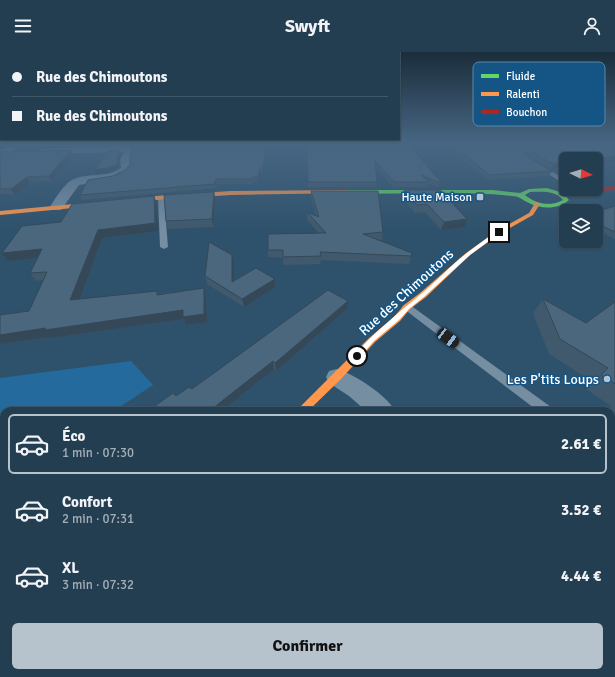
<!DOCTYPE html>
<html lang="fr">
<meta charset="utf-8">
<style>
:root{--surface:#233e51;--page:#2b4558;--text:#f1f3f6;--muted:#a3aeb7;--line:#405768;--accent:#b6c2cc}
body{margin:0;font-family:Signika,sans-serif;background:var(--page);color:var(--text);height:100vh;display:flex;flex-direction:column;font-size:15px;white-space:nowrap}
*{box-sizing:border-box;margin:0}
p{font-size:13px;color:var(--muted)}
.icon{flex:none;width:22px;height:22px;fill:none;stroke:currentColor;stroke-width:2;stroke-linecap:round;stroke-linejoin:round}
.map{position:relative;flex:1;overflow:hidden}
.panel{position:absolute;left:0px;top:355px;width:615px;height:270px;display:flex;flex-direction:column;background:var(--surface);border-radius:12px 12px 0 0;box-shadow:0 1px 3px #0004,0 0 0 1px var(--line)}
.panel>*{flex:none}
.hud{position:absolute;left:0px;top:0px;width:400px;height:88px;box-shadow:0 1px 3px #0004,0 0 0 1px var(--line);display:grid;align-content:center;height:88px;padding:0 12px;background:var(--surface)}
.needle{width:26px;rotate:95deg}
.buttons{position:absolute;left:559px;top:100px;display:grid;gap:8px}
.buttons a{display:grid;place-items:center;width:44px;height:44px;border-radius:6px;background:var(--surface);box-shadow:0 1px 3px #0004,0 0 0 1px var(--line);font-size:20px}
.end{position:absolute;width:18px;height:18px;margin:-9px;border:5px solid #fff;background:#111;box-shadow:0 0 0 2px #111}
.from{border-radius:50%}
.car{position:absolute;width:12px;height:24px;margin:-12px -6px;border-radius:5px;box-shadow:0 0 3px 1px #0007;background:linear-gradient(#222 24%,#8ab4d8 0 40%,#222 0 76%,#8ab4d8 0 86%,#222 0)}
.hud b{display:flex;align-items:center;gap:14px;height:38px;font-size:15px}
.hud b+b{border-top:1px solid var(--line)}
.hud i{width:10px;height:10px;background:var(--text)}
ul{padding:7px 0 0;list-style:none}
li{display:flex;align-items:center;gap:12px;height:60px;margin:0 8px 6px;padding:0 4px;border:2px solid transparent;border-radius:6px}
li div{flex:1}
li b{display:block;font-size:15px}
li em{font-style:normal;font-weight:700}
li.current{border-color:var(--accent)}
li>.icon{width:36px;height:36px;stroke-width:1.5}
.action{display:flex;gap:8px;margin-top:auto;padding:8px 12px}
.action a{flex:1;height:46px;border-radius:6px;background:var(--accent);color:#111;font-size:16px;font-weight:700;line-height:46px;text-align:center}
header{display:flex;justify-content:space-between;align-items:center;height:52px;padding:0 12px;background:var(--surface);font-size:18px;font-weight:700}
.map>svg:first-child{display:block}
</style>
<header><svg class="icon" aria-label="menu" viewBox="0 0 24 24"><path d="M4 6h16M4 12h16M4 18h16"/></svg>Swyft<svg class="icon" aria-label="person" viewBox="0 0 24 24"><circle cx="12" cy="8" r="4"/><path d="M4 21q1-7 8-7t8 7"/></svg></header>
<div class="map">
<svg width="615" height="625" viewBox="0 0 615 625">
<rect width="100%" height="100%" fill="#2f526c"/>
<!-- green -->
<polygon fill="#256a9c" points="131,309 153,333 114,359 4,359 4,398 0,401 0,326"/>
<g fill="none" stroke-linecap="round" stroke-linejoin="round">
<!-- lane -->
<g fill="#758ea2" fill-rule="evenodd">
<polygon points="537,113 541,113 566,128 566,133 537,115"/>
<polygon points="161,144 164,146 168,195 164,197 160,195 158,146"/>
<polygon points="407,252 410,253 551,355 553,359 538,359 404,257 402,255 404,253"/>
<polygon points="611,402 615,403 615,417 611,416"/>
</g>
<!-- street -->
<g fill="#758ea2" fill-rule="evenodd">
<polygon points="13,90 24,90 4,106 0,107 0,99"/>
<path d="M123 94 131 96 134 100 130 108 131 117C120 132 96 130 79 133L61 158H51L50 155C54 148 65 131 72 128 87 120 106 127 121 116L120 108 124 100 44 102 41 101 39 99 41 97Z"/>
<path d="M337 317C354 322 387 343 395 359H366L349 344 329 331 326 325 329 319Z"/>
<polygon points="4,393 4,418 0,419 0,395"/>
<polygon points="611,503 615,505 615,541 611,539"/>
</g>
<!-- fast -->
<g fill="#63d668" fill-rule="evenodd">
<path d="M547 136 563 141 569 148C558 158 541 157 529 151 522 148 520 144 512 144 460 138 401 142 348 142L345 140 348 138H493L520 141 529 137ZM530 140C542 140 555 138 563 148 550 155 536 152 525 143Z"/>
<polygon points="13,621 32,621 30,625 11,625"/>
</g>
<!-- slow -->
<g fill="#ff974d" fill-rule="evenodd">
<polygon points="348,138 350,139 350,141 231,143 167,147 0,163 0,159 167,143 231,139"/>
<polygon points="537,150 540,152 533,163 501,181 470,203 426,245 410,257 400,269 375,290 340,328 308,359 296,359 369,286 394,265 404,253 420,241 466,201 497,179 529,161 535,151"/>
</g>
<!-- jam -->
<polygon fill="#b3261e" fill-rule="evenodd" points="615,134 615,138 561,144 558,142 561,140"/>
</g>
<!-- wall -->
<g fill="#40596c">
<polygon points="0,90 84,90 81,94 5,96 0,98"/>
<polygon points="112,90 407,90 441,130 439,135 436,135 428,131 427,135 393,135 375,115 377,130 376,135 308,135 305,92 267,92 263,120 260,121 258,129 253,129 253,132 217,132 216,136 82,148 80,143 113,124 125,118 130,113 133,96 131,95 123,92 113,93"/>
<polygon points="469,90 615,90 615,109 596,111 596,107 551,117 529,104 526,104 552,119 549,124 488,128 450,97 451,93 472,92"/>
<polygon points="0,99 2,100 73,103 51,129 30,130 15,143 0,142"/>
<polygon points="404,138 467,167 465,175 441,178 425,160 415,161 402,146"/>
<polygon points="311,139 383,180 382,188 378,188 412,201 409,212 321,208 320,212 283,213 283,206 268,205 268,198 319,181 307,168 307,160 316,164 311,146"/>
<polygon points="214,140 215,147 213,175 168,177 166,169"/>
<polygon points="157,151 158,179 102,186 79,247 157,239 158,242 204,236 206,245 207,270 186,273 184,267 52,286 51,285 0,292 0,263 29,259 43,228 36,229 30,221 38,206 8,209 61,170"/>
<polygon points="615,154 615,187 596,178 596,160"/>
<polygon points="232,203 234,211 234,229 275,227 275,235 244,255 207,232 205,224"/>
<polygon points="543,247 586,271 615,250 615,362 609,357 611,354 586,337 593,330 549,302 533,261"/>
<polygon points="347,257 276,319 274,317 148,359 176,344 192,337"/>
<polygon points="460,621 527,621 528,625 478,625 477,622"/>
</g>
<!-- shaded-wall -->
<g fill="#344858">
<polygon points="80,90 84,90 81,94"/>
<polygon points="267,90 267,92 263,120 263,116"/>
<polygon points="2,91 5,96 0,98 0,92"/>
<polygon points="71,98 73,103 51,129 49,124"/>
<polygon points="120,98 122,102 119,108 119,115 109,120 97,122 95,118"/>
<polygon points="615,104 615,109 596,111 596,107 594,107"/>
<polygon points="566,110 566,115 551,117 553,112"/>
<polygon points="260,116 260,121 258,129 258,125"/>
<polygon points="27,125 30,130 15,143 11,137"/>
<polygon points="214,140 215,147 213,175 212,167"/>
<polygon points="154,144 157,151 158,179 102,186 76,257 70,248 98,178"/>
<polygon points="467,167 465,175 441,178 444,170"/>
<polygon points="42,197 48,205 8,209 2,201"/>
<polygon points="232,203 234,211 234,238 232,230"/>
<polygon points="275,227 275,235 244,255 242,247"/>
<polygon points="204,236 206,245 207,270 186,273 184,267 52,286 51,285 0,292 0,283"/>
<polygon points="348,249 347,257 276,319 275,311"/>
<polygon points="273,309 274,317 221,359 215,359 213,356"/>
<polygon points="4,486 4,499 3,499 0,498 0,488"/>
</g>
<!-- building -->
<g fill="#4b677d" stroke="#344858">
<polygon points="0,90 42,90 2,91 0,92"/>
<polygon points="129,90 267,90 263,116 260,116 258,125 253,125 252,127 216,127 215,132 80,143 88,128 113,124 125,118 130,113 130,104 134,95 130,90"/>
<polygon points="306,90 407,90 441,130 437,130 422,123 428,130 394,130 375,109 377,130 308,130"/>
<polygon points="476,90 615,90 615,104 594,107 566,107 566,110 553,112 531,99 526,99 525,100 525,103 552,119 490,123 451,93 478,92"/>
<polygon points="71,98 49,124 27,125 11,137 0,137 0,99 2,100"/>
<polygon points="120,98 117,105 118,112 107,116 95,118 107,99"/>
<polygon points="404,138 440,138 467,167 444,170 427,152 417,153"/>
<polygon points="311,139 378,139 383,180 363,182 412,201 411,204 320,200 321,204 283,205 283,198 268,198 268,182 326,181 307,160 319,165"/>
<polygon points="214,140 212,167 166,169 164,143"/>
<polygon points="154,144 155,171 98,178 70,248 157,239 157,243 204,236 204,262 183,265 183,258 45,278 46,276 0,283 0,263 29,259 47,220 30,221 42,197 2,201 22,174 61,170 72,152"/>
<polygon points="615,154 615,180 596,171 596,160"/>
<polygon points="209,190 232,203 232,230 256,216 275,227 242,247 205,224"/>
<polygon points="328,238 348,249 275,311 273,309 213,356 216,358 216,359 148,359 173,341 176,344 189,335 192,337"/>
<polygon points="543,247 586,271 615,250 615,332 601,323 608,316 560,287"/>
<polygon points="4,445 4,486 0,488 0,448"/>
<polygon points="308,621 343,621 343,625 333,625 308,623"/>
<polygon points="469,621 527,621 528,625 493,625 493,623"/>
</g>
<!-- sky -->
<linearGradient id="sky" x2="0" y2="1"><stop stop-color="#1a2d3b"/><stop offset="0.51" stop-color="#476683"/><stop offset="1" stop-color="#476683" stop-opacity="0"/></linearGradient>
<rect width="615" height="178" fill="url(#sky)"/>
<!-- route -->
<path fill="#fff" d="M497 179 501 180 470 203 425 244 409 257 399 268 374 289 360 305H355V302C375 280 398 261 421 242 437 229 451 213 467 201 477 193 487 186 497 179Z"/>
<!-- markers -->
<g fill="#b6c2cc" stroke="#155586" stroke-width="1.5">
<rect x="476" y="141" width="8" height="8" rx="2"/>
<circle cx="607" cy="327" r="4"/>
</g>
<g text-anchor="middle" stroke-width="3" stroke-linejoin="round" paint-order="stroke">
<!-- far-poi labels -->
<g font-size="12" fill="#fff" stroke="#155586" text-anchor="end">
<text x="472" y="149">Haute Maison</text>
</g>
<!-- street labels -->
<g font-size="14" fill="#fff" stroke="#155586">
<text transform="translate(406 240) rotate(-42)" y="5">Rue des Chimoutons</text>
</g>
<!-- poi labels -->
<g font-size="14" fill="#fff" stroke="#155586" text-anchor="end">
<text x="599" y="332">Les P'tits Loups</text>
</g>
</g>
<!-- legend -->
<rect x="473" y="10" width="132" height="64" rx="6" fill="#155586" stroke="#5b88aa" stroke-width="1"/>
<rect x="481" y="22" width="18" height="4" fill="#63d668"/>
<rect x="481" y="40" width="18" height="4" fill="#ff974d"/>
<rect x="481" y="58" width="18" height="4" fill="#b3261e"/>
<g font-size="11" fill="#fff">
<text x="506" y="28">Fluide</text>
<text x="506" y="46">Ralenti</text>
<text x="506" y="64">Bouchon</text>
</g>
</svg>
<div class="buttons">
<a><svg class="needle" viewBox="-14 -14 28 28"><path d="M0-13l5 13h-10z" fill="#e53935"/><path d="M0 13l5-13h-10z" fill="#a3aeb7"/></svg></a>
<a><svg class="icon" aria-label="layers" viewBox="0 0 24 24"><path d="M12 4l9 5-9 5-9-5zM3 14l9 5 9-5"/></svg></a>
</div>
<i class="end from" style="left:357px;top:304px"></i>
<i class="end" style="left:499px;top:180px"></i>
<i class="car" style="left:448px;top:286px;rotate:127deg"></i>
<div class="hud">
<b><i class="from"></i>Rue des Chimoutons</b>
<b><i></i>Rue des Chimoutons</b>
</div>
<section class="panel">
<ul>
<li class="current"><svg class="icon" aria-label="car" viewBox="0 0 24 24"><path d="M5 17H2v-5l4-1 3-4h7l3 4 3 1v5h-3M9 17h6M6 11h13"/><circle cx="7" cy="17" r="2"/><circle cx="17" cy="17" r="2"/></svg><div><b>Éco</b><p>1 min · 07:30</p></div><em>2.61 €</em></li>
<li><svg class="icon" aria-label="car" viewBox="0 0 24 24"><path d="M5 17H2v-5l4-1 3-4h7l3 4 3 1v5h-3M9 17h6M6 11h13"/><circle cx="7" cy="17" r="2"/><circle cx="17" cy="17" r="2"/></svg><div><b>Confort</b><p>2 min · 07:31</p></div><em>3.52 €</em></li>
<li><svg class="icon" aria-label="car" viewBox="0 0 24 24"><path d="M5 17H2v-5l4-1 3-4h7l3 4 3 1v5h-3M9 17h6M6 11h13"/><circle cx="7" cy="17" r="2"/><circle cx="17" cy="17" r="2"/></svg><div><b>XL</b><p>3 min · 07:32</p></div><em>4.44 €</em></li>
</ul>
<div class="action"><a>Confirmer</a></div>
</section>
</div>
